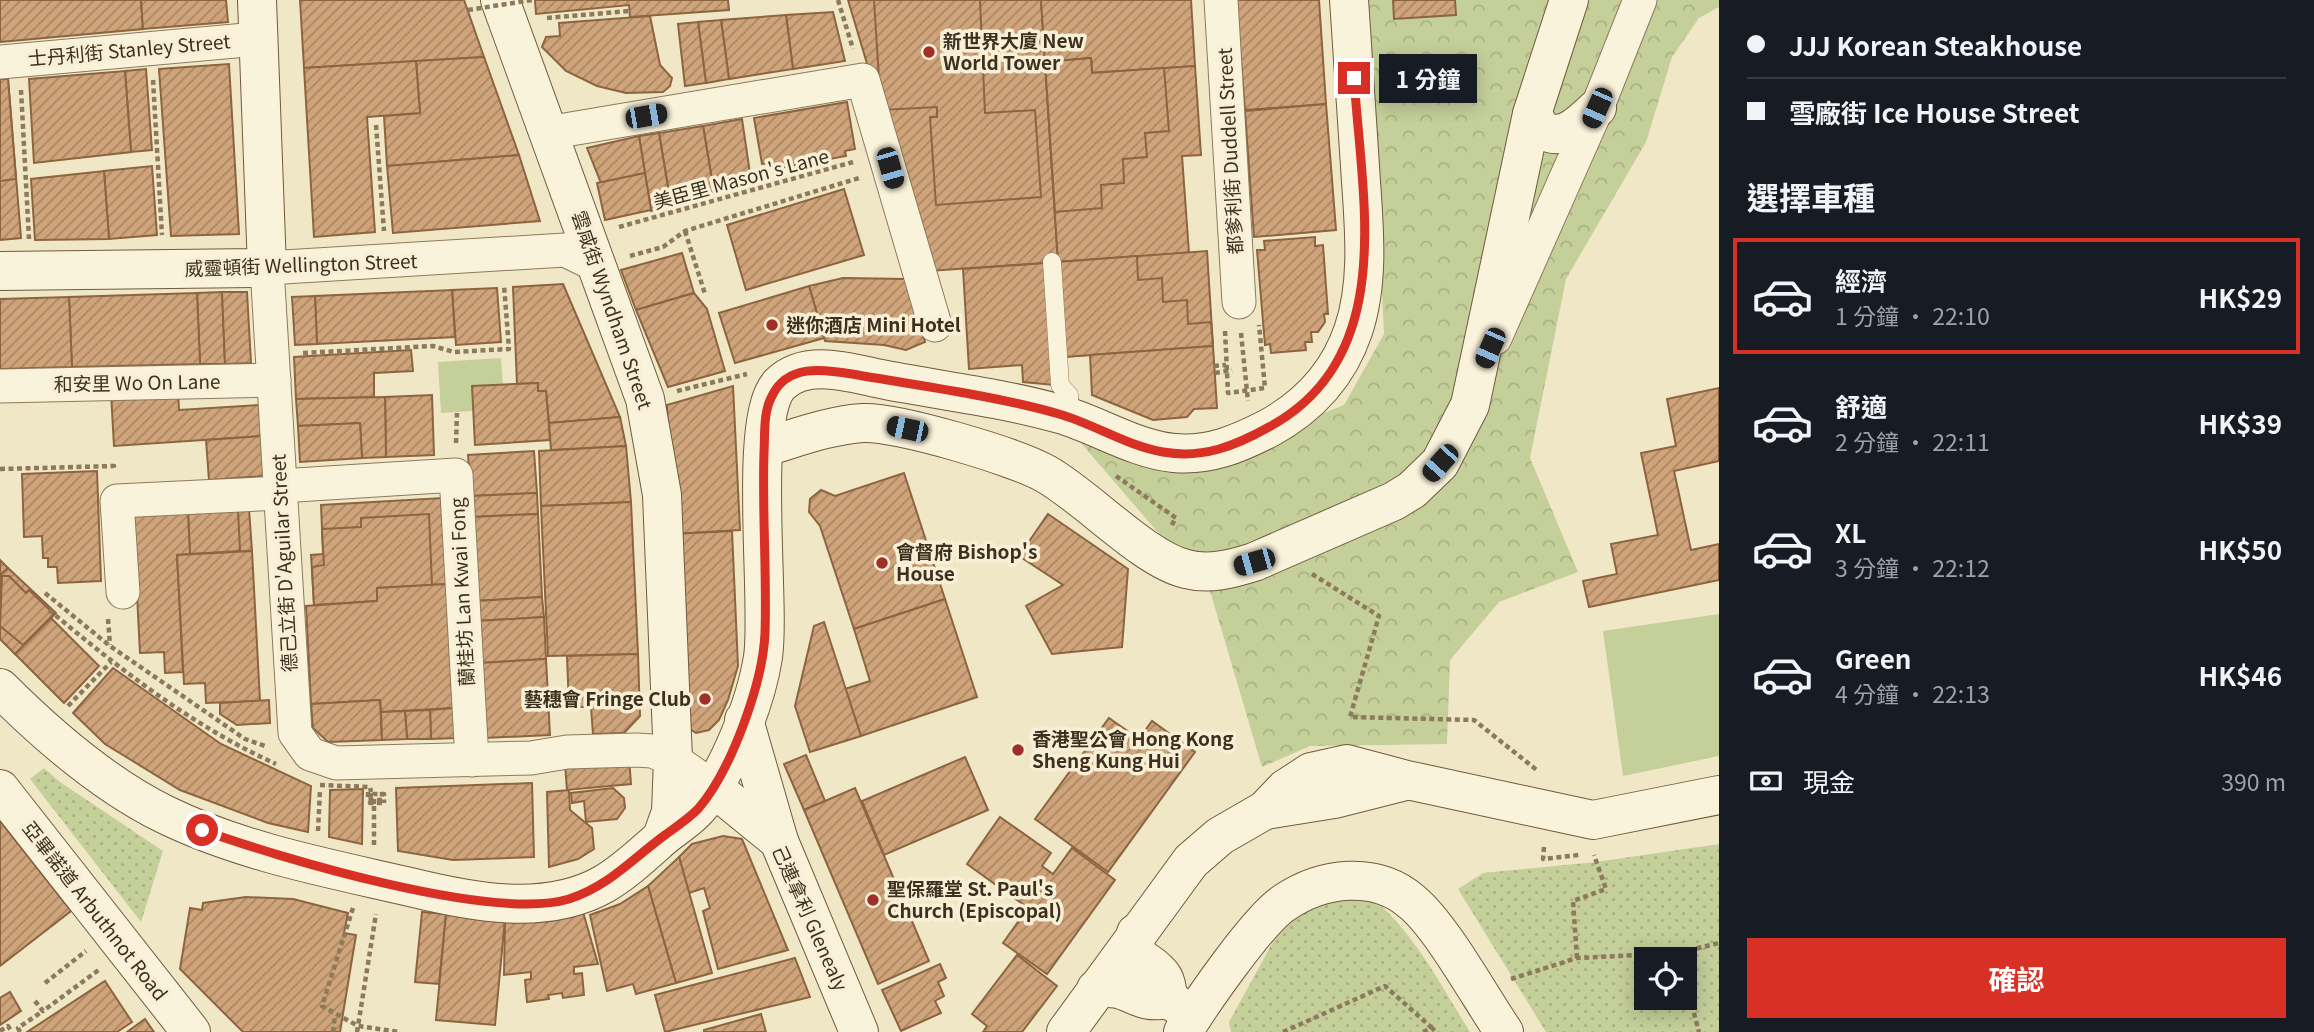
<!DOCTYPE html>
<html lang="zh-TW">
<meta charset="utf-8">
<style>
:root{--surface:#171b24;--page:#20242c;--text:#f1f3f6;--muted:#9ea1a6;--line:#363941;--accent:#d93025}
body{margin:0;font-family:Georgia,"Noto Sans TC",serif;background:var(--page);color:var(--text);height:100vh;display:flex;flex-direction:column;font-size:26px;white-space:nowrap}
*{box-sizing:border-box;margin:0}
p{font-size:23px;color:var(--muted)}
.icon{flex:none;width:38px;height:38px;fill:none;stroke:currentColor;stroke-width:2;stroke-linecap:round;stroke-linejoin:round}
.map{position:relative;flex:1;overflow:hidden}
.panel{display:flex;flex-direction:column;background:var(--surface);width:595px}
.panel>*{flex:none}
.top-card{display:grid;align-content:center;height:154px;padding:0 28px;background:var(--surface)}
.tools{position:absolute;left:1634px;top:947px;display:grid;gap:14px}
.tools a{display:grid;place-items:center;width:63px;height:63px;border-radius:0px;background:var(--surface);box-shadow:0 4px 18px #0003;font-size:35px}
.end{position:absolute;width:32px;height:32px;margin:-16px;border:9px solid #d93025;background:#fff;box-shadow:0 0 0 4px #fff}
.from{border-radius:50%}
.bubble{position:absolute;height:49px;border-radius:0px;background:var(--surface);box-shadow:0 4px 18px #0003;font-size:23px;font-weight:700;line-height:49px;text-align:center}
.car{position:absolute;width:21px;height:42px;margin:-21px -10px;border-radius:9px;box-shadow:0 0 5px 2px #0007;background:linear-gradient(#222 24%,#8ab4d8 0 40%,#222 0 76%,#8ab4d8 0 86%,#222 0)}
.top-card b{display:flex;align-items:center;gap:24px;height:66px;font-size:26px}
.top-card b+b{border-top:2px solid var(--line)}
.top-card i{width:18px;height:18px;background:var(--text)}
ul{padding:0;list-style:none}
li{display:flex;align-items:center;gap:21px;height:116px;margin:0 14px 10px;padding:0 14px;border:4px solid transparent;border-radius:0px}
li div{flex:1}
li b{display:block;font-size:26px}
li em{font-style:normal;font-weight:700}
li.current{border-color:var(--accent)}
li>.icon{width:63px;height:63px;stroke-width:1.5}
h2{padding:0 28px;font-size:32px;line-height:84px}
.pay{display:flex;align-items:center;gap:18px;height:77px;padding:0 28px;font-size:26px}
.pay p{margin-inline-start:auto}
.action{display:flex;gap:14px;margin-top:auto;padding:14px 28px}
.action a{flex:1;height:80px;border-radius:0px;background:var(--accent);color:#fff;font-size:28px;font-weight:700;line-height:80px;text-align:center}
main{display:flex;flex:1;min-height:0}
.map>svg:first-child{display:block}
</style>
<main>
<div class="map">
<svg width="1719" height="1032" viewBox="0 0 1719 1032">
<defs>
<pattern id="forest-crowns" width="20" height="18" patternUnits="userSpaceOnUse" patternTransform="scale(1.75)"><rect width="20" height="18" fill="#c5cf9a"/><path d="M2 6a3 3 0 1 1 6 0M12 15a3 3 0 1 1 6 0" fill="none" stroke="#aab284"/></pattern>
<pattern id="garden-dots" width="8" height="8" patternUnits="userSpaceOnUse" patternTransform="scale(1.75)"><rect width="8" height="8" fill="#c5cf9a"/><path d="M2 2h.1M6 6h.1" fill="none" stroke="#aab284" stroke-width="1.8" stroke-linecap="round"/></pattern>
<pattern id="building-hatch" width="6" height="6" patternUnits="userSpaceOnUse" patternTransform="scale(1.75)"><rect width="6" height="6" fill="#d0a47b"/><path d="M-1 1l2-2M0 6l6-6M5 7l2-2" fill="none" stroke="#aa8664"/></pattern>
</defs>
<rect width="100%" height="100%" fill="#f0e7c7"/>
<!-- green -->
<g fill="#c5cf9a">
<polygon points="501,358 503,385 472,386 473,411 441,413 438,362"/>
<polygon points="1719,614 1719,756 1623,776 1603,631"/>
</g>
<!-- forest -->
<polygon fill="url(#forest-crowns)" points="1368,0 1719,0 1719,7 1699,18 1672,57 1646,142 1566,279 1530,458 1578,572 1499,602 1450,660 1447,744 1310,746 1262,767 1211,594 1068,428 1232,450 1344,405 1384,334"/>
<!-- garden -->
<g fill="url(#garden-dots)" fill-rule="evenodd">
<polygon points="44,768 60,782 163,851 141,922 30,779"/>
<path d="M1719 844V1032H1546L1458 889 1483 873 1596 862ZM1647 959H1685V998H1647Z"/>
<path d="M1363 891C1412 927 1438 981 1470 1032H1231L1229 1022 1284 922 1307 895Z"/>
</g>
<!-- building -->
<g fill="url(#building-hatch)" stroke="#8d6440" stroke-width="2">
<polygon points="0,0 141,0 143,29 0,42"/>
<polygon points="141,0 226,0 228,22 143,29"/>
<polygon points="300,0 464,0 484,57 304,68"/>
<polygon points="535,0 728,0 729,10 630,17 629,5 536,14"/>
<polygon points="848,0 1041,0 1058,262 929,271"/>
<polygon points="874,0 980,0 985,113 1035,110 1041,197 936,205 930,117 937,117 937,107 881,110"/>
<polygon points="1041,0 1191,0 1195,66 1092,73 1091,58 1045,62"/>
<polygon points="1236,0 1319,0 1326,104 1245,110"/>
<polygon points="1393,0 1455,0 1456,15 1394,19"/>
<polygon points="833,12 845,61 793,69 786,15"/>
<polygon points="786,15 793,69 729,79 721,20"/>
<polygon points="650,16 660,65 672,78 670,86 663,92 626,93 597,86 566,71 542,47 546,37 560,36 559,23"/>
<polygon points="721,20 729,79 706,83 698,22"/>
<polygon points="698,22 706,83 685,86 678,24"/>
<polygon points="484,57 519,155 387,166 384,116 420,113 416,61"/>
<polygon points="1091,58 1092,73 1195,66 1201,155 1182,156 1189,253 1058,262 1045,62"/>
<polygon points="1091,58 1092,73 1164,68 1169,131 1145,133 1147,157 1123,159 1124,183 1101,185 1102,208 1055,212 1045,62"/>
<polygon points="416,61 420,113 367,117 375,232 314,237 304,68"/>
<polygon points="229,64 239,234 171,236 159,69"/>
<polygon points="146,69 152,150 131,152 125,71"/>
<polygon points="125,71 131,152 34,163 29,79"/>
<polygon points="0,79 8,79 21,238 0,240"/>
<polygon points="0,79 8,79 16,179 0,181"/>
<polygon points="847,102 855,149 845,151 846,156 774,169 773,163 762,164 754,118"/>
<polygon points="1326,104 1336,230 1254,237 1245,111"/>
<polygon points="742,119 751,180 714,192 703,126"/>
<polygon points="703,126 714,192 671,205 659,133"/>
<polygon points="659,133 671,205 651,211 639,136"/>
<polygon points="639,136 645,173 601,183 587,148"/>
<polygon points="519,155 540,221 393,233 387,166"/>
<polygon points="152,166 157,235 109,239 104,171"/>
<polygon points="104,171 109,239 35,240 31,179"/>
<polygon points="645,173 651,210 605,220 597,183"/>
<polygon points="844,189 864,255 746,290 727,225"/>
<polygon points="1315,237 1315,246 1323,245 1328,314 1324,314 1325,322 1318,332 1311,332 1312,342 1305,342 1306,350 1271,353 1270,344 1265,345 1257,250 1265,250 1264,241"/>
<polygon points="1207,251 1213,346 1064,357 1058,262"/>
<polygon points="682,253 694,293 636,310 621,270"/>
<polygon points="1137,256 1138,280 1162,278 1163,302 1187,300 1188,324 1211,322 1213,346 1064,357 1058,262"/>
<polygon points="1046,263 1054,385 1023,382 1022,365 969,369 963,269"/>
<polygon points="843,278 907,279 925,342 906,350 884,345 825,341 809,286"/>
<polygon points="563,284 620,417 549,423 546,391 538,391 538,383 517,384 513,287"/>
<polygon points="809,286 824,338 735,363 719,313"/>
<polygon points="497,288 501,342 456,345 452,290"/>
<polygon points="452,290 455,337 317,344 315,296"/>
<polygon points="222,292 225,364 200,364 197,293"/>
<polygon points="222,292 247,292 251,363 225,364"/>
<polygon points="197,293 200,364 72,367 69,297"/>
<polygon points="694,293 707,309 725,371 668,387 636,310"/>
<polygon points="315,296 317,344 295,345 292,297"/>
<polygon points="69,297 72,367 0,369 0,299"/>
<polygon points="1213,346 1217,408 1194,409 1187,417 1153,420 1092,395 1090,355"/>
<polygon points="411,350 413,371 374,373 374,397 296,399 294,357"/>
<polygon points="538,383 538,391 546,391 550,440 475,445 472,386"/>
<polygon points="733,386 740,530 673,534 667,405"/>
<polygon points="1719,388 1719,461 1674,471 1691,550 1719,544 1719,580 1589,607 1583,581 1617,574 1611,544 1658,535 1641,453 1676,446 1667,399"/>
<polygon points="178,389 179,410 259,405 262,436 114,446 111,393"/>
<polygon points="432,395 434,455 386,457 385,397"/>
<polygon points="385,397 386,457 362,458 360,423 298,426 296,399"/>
<polygon points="620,417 626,446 551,450 549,423"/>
<polygon points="360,423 362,458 300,462 298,426"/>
<polygon points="262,436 264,476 209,480 206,440"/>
<polygon points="626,446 631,502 541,506 539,451"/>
<polygon points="534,451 537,493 471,496 468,455"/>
<polygon points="97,471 101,581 58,583 57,567 48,567 48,558 43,558 42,536 24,537 22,474"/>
<polygon points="904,473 945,599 854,629 820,526 809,512 810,499 821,490 835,496"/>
<polygon points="537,493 538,514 472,517 471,496"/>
<polygon points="443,498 447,584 377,588 377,601 314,605 311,555 323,554 321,505"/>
<polygon points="631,502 638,654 548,656 541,506"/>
<polygon points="249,509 252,551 190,554 188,513"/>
<polygon points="238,510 240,551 190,554 188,513"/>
<polygon points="188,513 190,554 177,555 183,672 165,673 164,652 140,653 133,516"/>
<polygon points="429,514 432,585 377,588 377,601 314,605 312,567 324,565 322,529 361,527 361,518"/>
<polygon points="538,514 542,597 476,601 472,517"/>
<polygon points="1048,514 1128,569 1122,647 1052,654 1026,606 1063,585 1019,556"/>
<polygon points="732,531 738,666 728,700 719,720 709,730 696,733 690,729 673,534"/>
<polygon points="252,551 260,701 206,703 205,683 184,684 177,555"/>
<polygon points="0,560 8,568 0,575"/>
<polygon points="8,568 56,613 15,654 0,639 0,575"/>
<polygon points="2,576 9,576 26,593 29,590 54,614 23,645 0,626"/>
<polygon points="447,584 454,708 381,712 380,700 311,704 306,606 377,601 377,588"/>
<polygon points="542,597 544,617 477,621 476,601"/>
<polygon points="945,599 977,697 861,736 845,689 870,681 854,629"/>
<polygon points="544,617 546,659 479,663 477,621"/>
<polygon points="51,618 99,666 64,703 15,654"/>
<polygon points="824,622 861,736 810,752 795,706 814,626"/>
<polygon points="638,654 640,716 624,733 593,734 591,707 569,707 567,656"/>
<polygon points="546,659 550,735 484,738 479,663"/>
<polygon points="113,668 221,744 311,786 308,832 268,823 180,790 105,744 73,713"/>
<polygon points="269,700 270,723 237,725 220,714 220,703"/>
<polygon points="380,700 382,740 328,742 313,728 311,704"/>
<polygon points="454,708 456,738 431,739 430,710"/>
<polygon points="430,710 431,739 407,739 405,711"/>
<polygon points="405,711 407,739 382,740 381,712"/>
<polygon points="1109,718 1139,739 1152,721 1195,752 1108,872 1035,819"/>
<polygon points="806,755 825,801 804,810 784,764"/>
<polygon points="629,757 631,784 567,790 565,764"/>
<polygon points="965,757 988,810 884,855 862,801"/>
<polygon points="532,783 534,857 453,860 398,851 396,788"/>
<polygon points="613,788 624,798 625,808 617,819 586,822 584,801 572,803 571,793"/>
<polygon points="855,788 929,961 878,984 804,810"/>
<polygon points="363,789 362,844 329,837 330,790"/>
<polygon points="569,790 570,810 592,828 594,849 578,859 549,867 547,792"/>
<polygon points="1000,817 1051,853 1042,866 1053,874 1072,848 1115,880 1047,974 1003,943 1028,908 967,864"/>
<polygon points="0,821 71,911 0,966"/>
<polygon points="723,836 742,839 788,950 718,969 703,911 710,908 704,888 689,893 679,857 692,844"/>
<polygon points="679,857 712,973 676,983 648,886"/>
<polygon points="648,886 676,983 636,994 633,984 607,991 590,915 620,904"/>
<polygon points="246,897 293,899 348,913 344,933 356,935 340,1032 243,1032 180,969 190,908 202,910 203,903"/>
<polygon points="422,912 446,914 439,984 415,982"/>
<polygon points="583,912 598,964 574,967 574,974 582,973 584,995 563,998 562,993 548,995 549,999 527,1002 525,980 531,979 531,972 504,975 505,920"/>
<polygon points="446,914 505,919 495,1025 436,1020"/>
<polygon points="1017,955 1057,986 1022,1032 983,1032 987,1026 972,1014"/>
<polygon points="795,958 810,997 665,1032 655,995"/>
<polygon points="940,964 946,978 938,982 944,996 935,1001 941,1013 901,1031 882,990"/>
<polygon points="105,981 132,1022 117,1032 27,1032"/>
<polygon points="10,992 21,1011 0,1025 0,998"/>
<polygon points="761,1014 766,1032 704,1032 704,1030"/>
<polygon points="145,1019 154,1032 127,1032"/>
</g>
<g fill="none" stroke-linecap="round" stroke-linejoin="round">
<!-- lane casing -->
<g stroke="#8d795b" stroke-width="19">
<polyline id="lane" points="1052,262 1060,385 1069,395 1070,417"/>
</g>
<!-- street casing -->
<g stroke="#8d795b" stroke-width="35">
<g id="street">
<polyline points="1221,0 1239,302"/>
<polyline points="0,62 257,39"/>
<polyline points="547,133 863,80 935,325"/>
<polyline points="598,266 565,250 267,268 295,733 310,754 336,763 531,758 567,752 636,750 652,751 673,759 714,788"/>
<polyline points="1495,338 1597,108 1640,0"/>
<polyline points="0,386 274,380"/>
<polyline points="280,486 456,475 472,760"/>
<polyline points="123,592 117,501 280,493"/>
</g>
</g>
<!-- secondary casing -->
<g stroke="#6f5a3e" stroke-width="40">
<g id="secondary">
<polyline points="500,0 645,399 662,495 673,759 671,812 662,837"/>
<path d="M1532 114 1541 129C1563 144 1581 122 1597 108"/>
<polyline points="0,271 267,268 257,0"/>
<path d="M765 447C796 438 830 425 863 423 895 421 1017 457 1046 474 1087 497 1144 559 1186 569 1209 575 1232 569 1254 562L1394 501 1412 490 1440 463 1470 405 1532 114 1569 0"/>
<path d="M0 688C48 736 104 785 166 815 242 852 328 868 410 887 471 902 546 917 604 884 623 873 639 858 656 843 669 830 686 822 698 808 728 774 756 702 763 657 771 602 747 417 780 384 807 357 854 374 886 380 944 391 1003 398 1060 414 1098 425 1134 449 1174 453 1210 456 1238 444 1269 428 1309 406 1338 375 1353 331 1371 279 1363 218 1360 166 1356 110 1353 55 1349 0"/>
<polyline points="744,720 779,841"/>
<polyline points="714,788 779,841 859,1032"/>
<polyline points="0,789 191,1032"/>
<polyline points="1265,810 1334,799 1405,781"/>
<path d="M1136 933C1132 964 1149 957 1163 977 1167 982 1167 993 1169 999L1193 1016"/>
<path d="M1096 989C1132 983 1133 1006 1169 999"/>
<polyline points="1066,1032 1191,861 1220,836 1265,810 1285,789 1311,772 1347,764 1407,780 1593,820 1719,795"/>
<path d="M1183 1032C1201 1003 1258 920 1284 903 1322 877 1376 870 1412 902 1442 927 1480 997 1504 1032"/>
</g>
</g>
<!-- path -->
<g stroke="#8d795b" stroke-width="4.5" stroke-dasharray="5 3.5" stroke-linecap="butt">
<polyline points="838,0 853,49"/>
<polyline points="547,18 629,11"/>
<polyline points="153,80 162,235"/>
<polyline points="21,90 29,239"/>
<polyline points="376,125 384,231"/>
<polyline points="619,227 853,162"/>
<polyline points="685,231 705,294"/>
<polyline points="630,256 663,247 685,231 859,178"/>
<polyline points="1225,331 1228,393 1265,388 1259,325"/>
<polyline points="1241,333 1248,401"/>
<polyline points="303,353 433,346 454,352 509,349 504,285"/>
<polyline points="1214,366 1226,365"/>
<polyline points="677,391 747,374"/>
<polyline points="456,443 457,413"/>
<polyline points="0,469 114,466 114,470"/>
<polyline points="1116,476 1176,518 1171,526"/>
<polyline points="1312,574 1379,616 1350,717 1474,720 1538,771"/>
<polyline points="45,593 110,646 245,739 265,746"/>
<path d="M49 610C120 669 192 726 276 764"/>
<polyline points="108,619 110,645"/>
<polyline points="68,706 111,662"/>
<polyline points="368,792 368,800 382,800 382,792"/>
<polyline points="371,793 370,803 384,803"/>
<polyline points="318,831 320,790"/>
<polyline points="374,845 374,804"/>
<polyline points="1544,847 1543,859 1579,855"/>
<polyline points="353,908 322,1006 358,1026 399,1032"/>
<polyline points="1577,958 1573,901 1606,889 1594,855"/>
<polyline points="1680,959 1678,953 1719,943"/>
<polyline points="1511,979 1577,958 1678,953"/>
<polyline points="1685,980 1699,1032"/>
<polyline points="45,983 86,951"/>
<polyline points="35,1001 43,1011 100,969"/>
<polyline points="0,1031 8,1026 12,1032"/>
<polyline points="20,1032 18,1028 43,1011"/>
<polyline points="333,1032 335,1015"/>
<polyline points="357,1032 376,914"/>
<polyline points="1283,1032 1385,986 1432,1028"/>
<polyline points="1423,1032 1432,1028 1436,1032"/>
</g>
<!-- lane -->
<use href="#lane" stroke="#faf3db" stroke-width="18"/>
<!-- street -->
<use href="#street" stroke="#faf3db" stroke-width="33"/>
<!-- secondary -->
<use href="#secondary" stroke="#faf3db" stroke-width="38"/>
<!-- path-bridge -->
<g stroke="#8d795b" stroke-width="4.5" stroke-dasharray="5 3.5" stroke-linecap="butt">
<polyline points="468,10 532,0"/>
<polyline points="1215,373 1232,370"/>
<polyline points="320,785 370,787 371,792"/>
<polyline points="374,804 374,794 384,794 384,803"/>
</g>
</g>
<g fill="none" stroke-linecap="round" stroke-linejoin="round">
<!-- route -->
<path stroke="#d93025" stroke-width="9" d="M202 830C280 858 493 922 569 899 609 886 632 859 665 835 676 827 688 819 698 809 731 771 763 683 765 633 767 573 762 513 764 453 765 435 763 412 772 396 787 364 823 369 852 374 920 386 992 395 1059 414 1094 424 1127 446 1163 452 1203 459 1235 446 1269 427 1398 357 1362 201 1354 78"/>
</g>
<!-- markers -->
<g fill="#9e3029" stroke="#f7f0d7" stroke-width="2.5">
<circle cx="929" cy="52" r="7"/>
<circle cx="772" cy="325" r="7"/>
<circle cx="882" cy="563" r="7"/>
<circle cx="705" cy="699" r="7"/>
<circle cx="1018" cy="750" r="7"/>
<circle cx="873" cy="900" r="7"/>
</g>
<g text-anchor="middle" stroke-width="7" stroke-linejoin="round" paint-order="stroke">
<!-- poi labels -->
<g font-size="19" font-weight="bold" fill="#3d301f" stroke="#f7f0d7" text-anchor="start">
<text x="943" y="48">新世界大廈 New<tspan x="943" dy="22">World Tower</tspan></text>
<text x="786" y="332">迷你酒店 Mini Hotel</text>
<text x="896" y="559">會督府 Bishop's<tspan x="896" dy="22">House</tspan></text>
<text x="691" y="706" text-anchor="end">藝穗會 Fringe Club</text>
<text x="1032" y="746">香港聖公會 Hong Kong<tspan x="1032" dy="22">Sheng Kung Hui</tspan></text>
<text x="887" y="896">聖保羅堂 St. Paul's<tspan x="887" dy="22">Church (Episcopal)</tspan></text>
</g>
<!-- street labels -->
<g font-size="19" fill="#3d301f" stroke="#f7f0d7">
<text transform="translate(129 50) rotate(-5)" y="7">士丹利街 Stanley Street</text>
<text transform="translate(1230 151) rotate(-93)" y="7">都爹利街 Duddell Street</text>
<text transform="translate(741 179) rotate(-15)" y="7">美臣里 Mason's Lane</text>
<text transform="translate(301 265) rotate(-2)" y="7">威靈頓街 Wellington Street</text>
<text transform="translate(612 310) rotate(71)" y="7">雲咸街 Wyndham Street</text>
<text transform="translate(137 383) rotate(-1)" y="7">和安里 Wo On Lane</text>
<text transform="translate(284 563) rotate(-93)" y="7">德己立街 D'Aguilar Street</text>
<text transform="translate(462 592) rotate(-93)" y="7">蘭桂坊 Lan Kwai Fong</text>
<text transform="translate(95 911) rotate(52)" y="7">亞畢諾道 Arbuthnot Road</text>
<text transform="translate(810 918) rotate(66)" y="7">己連拿利 Glenealy</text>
</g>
</g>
</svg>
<div class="tools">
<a><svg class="icon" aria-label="locate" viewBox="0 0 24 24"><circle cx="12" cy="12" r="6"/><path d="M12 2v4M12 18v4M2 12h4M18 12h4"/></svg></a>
</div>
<i class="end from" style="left:202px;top:830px"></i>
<i class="end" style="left:1354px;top:78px"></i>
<div class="bubble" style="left:1379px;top:54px;width:98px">1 分鐘</div>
<i class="car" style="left:1597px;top:108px;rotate:204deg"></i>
<i class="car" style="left:646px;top:116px;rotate:80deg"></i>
<i class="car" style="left:890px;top:168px;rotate:164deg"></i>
<i class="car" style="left:1490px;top:348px;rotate:204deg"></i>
<i class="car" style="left:907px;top:429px;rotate:282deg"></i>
<i class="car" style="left:1440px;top:463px;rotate:222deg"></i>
<i class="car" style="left:1254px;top:562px;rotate:254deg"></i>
</div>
<section class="panel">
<div class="top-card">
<b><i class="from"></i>JJJ Korean Steakhouse</b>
<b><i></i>雪廠街 Ice House Street</b>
</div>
<h2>選擇車種</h2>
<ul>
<li class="current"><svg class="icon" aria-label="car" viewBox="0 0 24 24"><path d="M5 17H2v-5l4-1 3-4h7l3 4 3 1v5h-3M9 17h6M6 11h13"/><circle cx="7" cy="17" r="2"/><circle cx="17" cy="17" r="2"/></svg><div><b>經濟</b><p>1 分鐘 · 22:10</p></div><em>HK$29</em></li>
<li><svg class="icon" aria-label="car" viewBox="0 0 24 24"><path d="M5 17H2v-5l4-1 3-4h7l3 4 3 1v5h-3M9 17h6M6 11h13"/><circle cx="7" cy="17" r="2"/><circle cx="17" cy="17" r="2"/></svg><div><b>舒適</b><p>2 分鐘 · 22:11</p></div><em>HK$39</em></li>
<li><svg class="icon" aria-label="car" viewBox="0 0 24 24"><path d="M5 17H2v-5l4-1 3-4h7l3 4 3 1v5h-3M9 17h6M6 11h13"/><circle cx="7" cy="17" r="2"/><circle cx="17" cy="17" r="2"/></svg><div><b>XL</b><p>3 分鐘 · 22:12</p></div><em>HK$50</em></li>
<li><svg class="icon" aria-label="car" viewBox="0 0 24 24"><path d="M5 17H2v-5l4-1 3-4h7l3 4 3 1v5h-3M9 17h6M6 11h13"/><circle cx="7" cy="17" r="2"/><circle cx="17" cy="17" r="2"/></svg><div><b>Green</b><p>4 分鐘 · 22:13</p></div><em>HK$46</em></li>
</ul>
<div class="pay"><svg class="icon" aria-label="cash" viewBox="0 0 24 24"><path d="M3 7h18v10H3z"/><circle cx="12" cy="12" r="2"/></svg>現金<p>390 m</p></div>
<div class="action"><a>確認</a></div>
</section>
</main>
